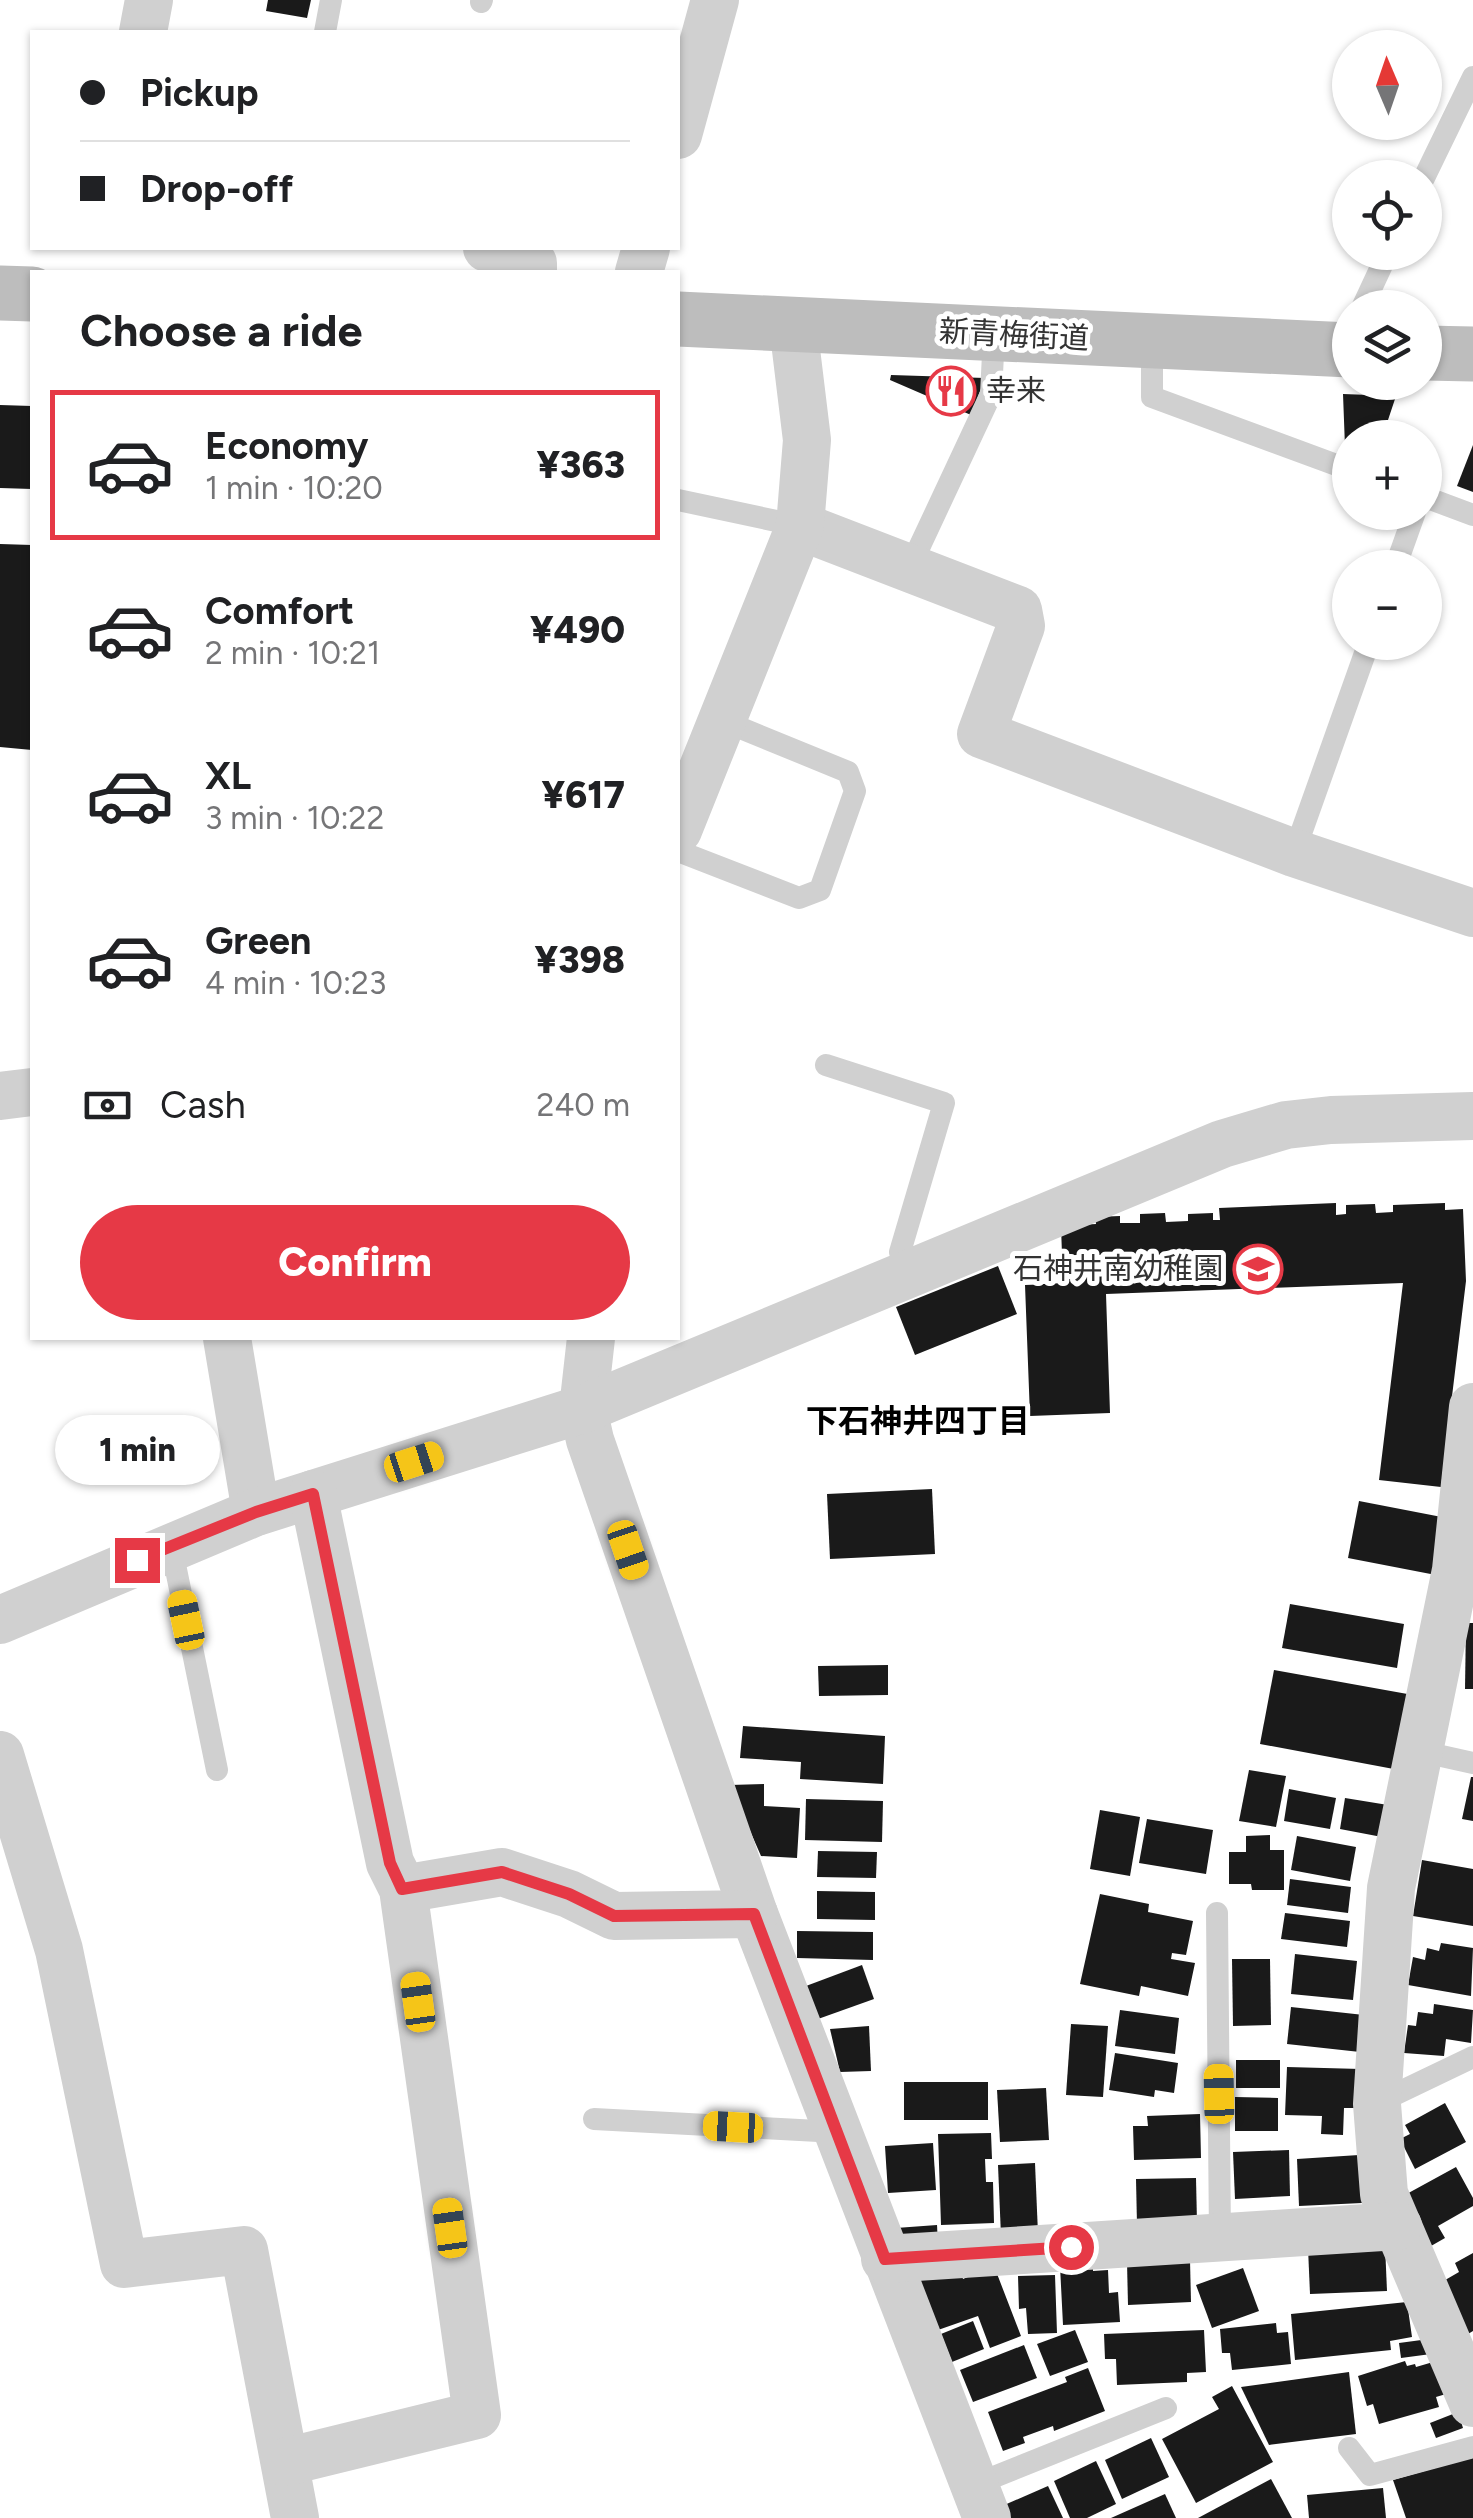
<!DOCTYPE html>
<meta charset="utf-8">
<style>
:root{--surface:#fff;--page:#f6f6f6;--text:#202124;--muted:#757577;--line:#e0e0e0;--accent:#e63946}
body{margin:0;font-family:Figtree,"Noto Sans JP",sans-serif;background:var(--page);color:var(--text);height:100vh;display:flex;flex-direction:column;font-size:38px;white-space:nowrap}
*{box-sizing:border-box;margin:0}
p{font-size:32px;color:var(--muted)}
.icon{flex:none;width:55px;height:55px;fill:none;stroke:currentColor;stroke-width:2;stroke-linecap:round;stroke-linejoin:round}
.map{position:relative;flex:1;overflow:hidden}
.details{position:absolute;left:30px;top:270px;width:650px;height:1070px;display:flex;flex-direction:column;background:var(--surface);border-radius:0px;box-shadow:0 2px 8px #0004}
.details>*{flex:none}
.banner{position:absolute;left:30px;top:30px;width:650px;height:220px;border-radius:0px;box-shadow:0 2px 8px #0004;display:grid;align-content:center;height:220px;padding:0 50px;background:var(--surface)}
.needle{width:65px;rotate:358deg}
.fabs{position:absolute;left:1332px;top:30px;display:grid;gap:20px}
.fabs a{display:grid;place-items:center;width:110px;height:110px;border-radius:50%;background:var(--surface);box-shadow:0 2px 8px #0004;font-size:50px}
.end{position:absolute;width:45px;height:45px;margin:-22px;border:12px solid #e63946;background:#fff;box-shadow:0 0 0 5px #fff}
.from{border-radius:50%}
.bubble{position:absolute;height:70px;border-radius:35px;background:var(--surface);box-shadow:0 2px 8px #0004;font-size:32px;font-weight:800;line-height:70px;text-align:center}
.car{position:absolute;width:30px;height:60px;margin:-30px -15px;border-radius:12px;box-shadow:0 0 8px 2px #0007;background:linear-gradient(#f5c518 24%,#345 0 40%,#f5c518 0 76%,#345 0 86%,#f5c518 0)}
.banner b{display:flex;align-items:center;gap:35px;height:95px;font-size:38px}
.banner b+b{border-top:2px solid var(--line)}
.banner i{width:25px;height:25px;background:var(--text)}
ul{padding:0;list-style:none}
li{display:flex;align-items:center;gap:30px;height:150px;margin:0 20px 15px;padding:0 30px;border:5px solid transparent;border-radius:0px}
li div{flex:1}
li b{display:block;font-size:38px}
li em{font-style:normal;font-weight:800}
li.current{border-color:var(--accent)}
li>.icon{width:90px;height:90px;stroke-width:1.5}
h2{padding:0 50px;font-size:45px;line-height:120px}
.pay{display:flex;align-items:center;gap:25px;height:110px;padding:0 50px;font-size:38px}
.pay p{margin-inline-start:auto}
.button{display:flex;gap:20px;margin-top:auto;padding:20px 50px}
.button a{flex:1;height:115px;border-radius:60px;background:var(--accent);color:#fff;font-size:40px;font-weight:800;line-height:115px;text-align:center}
.map>svg:first-child{display:block}
</style>
<div class="map">
<svg width="1473" height="2518" viewBox="0 0 1473 2518">
<rect width="100%" height="100%" fill="#fff"/>
<!-- building -->
<g fill="#1a1a1a">
<polygon points="268,0 311,0 307,18 266,11"/>
<polygon points="891,375 985,378 971,415 890,380"/>
<polygon points="1343,394 1396,396 1382,438 1350,438 1350,448 1345,447"/>
<polygon points="0,405 32,406 32,489 0,488"/>
<polygon points="1473,445 1473,492 1457,486"/>
<polygon points="0,544 32,545 32,750 0,747"/>
<polygon points="1336,1203 1336,1215 1346,1214 1346,1205 1375,1204 1376,1213 1393,1212 1393,1205 1445,1203 1445,1210 1463,1209 1466,1281 1441,1487 1379,1480 1403,1283 1106,1294 1110,1413 1030,1416 1025,1285 1063,1283 1061,1226 1096,1224 1095,1217 1120,1216 1120,1223 1140,1223 1140,1214 1165,1213 1166,1222 1188,1221 1188,1214 1213,1213 1213,1220 1220,1220 1219,1208"/>
<polygon points="998,1266 1017,1314 915,1355 896,1307"/>
<polygon points="932,1489 935,1554 830,1559 827,1494"/>
<polygon points="1359,1501 1452,1519 1441,1576 1348,1558"/>
<polygon points="1290,1604 1404,1624 1397,1668 1282,1648"/>
<polygon points="1466,1623 1473,1623 1473,1689 1465,1689"/>
<polygon points="888,1665 888,1695 819,1696 818,1666"/>
<polygon points="1274,1670 1413,1695 1399,1770 1260,1744"/>
<polygon points="743,1726 885,1736 883,1784 800,1779 801,1762 740,1758"/>
<polygon points="1249,1770 1286,1776 1276,1827 1239,1821"/>
<polygon points="1471,1777 1473,1777 1473,1821 1462,1819"/>
<polygon points="764,1784 764,1806 800,1808 797,1858 761,1856 730,1785"/>
<polygon points="1289,1789 1336,1798 1330,1829 1284,1821"/>
<polygon points="1345,1798 1388,1805 1382,1837 1340,1829"/>
<polygon points="806,1799 883,1801 882,1842 805,1840"/>
<polygon points="1100,1810 1140,1817 1130,1876 1090,1869"/>
<polygon points="1147,1819 1213,1830 1206,1874 1139,1863"/>
<polygon points="1270,1835 1270,1850 1284,1850 1284,1890 1252,1890 1251,1884 1229,1884 1229,1852 1246,1852 1246,1836"/>
<polygon points="1297,1836 1356,1847 1350,1881 1291,1870"/>
<polygon points="818,1851 877,1852 876,1878 817,1877"/>
<polygon points="1422,1860 1473,1869 1473,1926 1413,1916"/>
<polygon points="1290,1879 1351,1887 1348,1913 1287,1905"/>
<polygon points="817,1891 875,1892 875,1920 817,1919"/>
<polygon points="1100,1894 1149,1904 1148,1912 1193,1921 1186,1955 1172,1953 1171,1959 1195,1963 1188,1996 1141,1986 1139,1996 1080,1984"/>
<polygon points="1285,1913 1350,1921 1347,1947 1281,1939"/>
<polygon points="797,1931 873,1932 873,1960 797,1958"/>
<polygon points="1441,1943 1473,1948 1471,1996 1408,1985 1413,1957 1425,1960 1427,1948 1439,1951"/>
<polygon points="1295,1954 1357,1961 1353,2000 1291,1994"/>
<polygon points="1232,1959 1270,1959 1271,2025 1233,2026"/>
<polygon points="862,1965 874,1999 818,2019 806,1986"/>
<polygon points="1434,2004 1473,2010 1471,2043 1446,2039 1444,2056 1404,2053 1408,2025 1416,2026 1418,2012 1433,2014"/>
<polygon points="1291,2007 1364,2015 1360,2052 1287,2044"/>
<polygon points="1120,2010 1179,2018 1175,2054 1115,2046"/>
<polygon points="1071,2024 1108,2026 1103,2097 1066,2095"/>
<polygon points="869,2026 871,2071 840,2072 830,2029"/>
<polygon points="1115,2053 1178,2063 1174,2093 1155,2090 1154,2097 1109,2090"/>
<rect x="1236" y="2060" width="44" height="28"/>
<polygon points="1287,2067 1361,2069 1360,2108 1344,2108 1343,2135 1321,2134 1322,2116 1285,2115"/>
<rect x="904" y="2082" width="84" height="38"/>
<polygon points="1046,2088 1049,2140 1000,2142 997,2090"/>
<polygon points="1235,2097 1278,2098 1278,2131 1235,2131"/>
<polygon points="1445,2103 1466,2142 1415,2169 1400,2139 1410,2134 1405,2125"/>
<polygon points="1200,2114 1201,2158 1134,2160 1133,2126 1148,2126 1147,2116"/>
<polygon points="991,2133 992,2159 985,2159 986,2182 993,2182 994,2223 941,2225 938,2134"/>
<polygon points="933,2143 936,2190 888,2193 885,2146"/>
<polygon points="1289,2150 1290,2196 1235,2199 1233,2152"/>
<polygon points="1359,2155 1362,2203 1299,2206 1297,2159"/>
<polygon points="1035,2163 1038,2234 1001,2236 998,2165"/>
<polygon points="1456,2167 1473,2198 1473,2206 1438,2226 1445,2238 1431,2246 1403,2196"/>
<polygon points="1196,2178 1197,2223 1137,2225 1136,2179"/>
<polygon points="937,2225 938,2244 897,2247 896,2228"/>
<polygon points="1385,2245 1387,2291 1310,2294 1308,2248"/>
<polygon points="1473,2253 1473,2331 1468,2334 1440,2283 1459,2272 1455,2263"/>
<polygon points="1190,2260 1191,2302 1128,2305 1127,2262"/>
<polygon points="1093,2264 1093,2271 1108,2270 1109,2293 1118,2292 1120,2322 1063,2325 1060,2266"/>
<polygon points="959,2266 963,2279 994,2266 1021,2336 990,2348 978,2316 938,2330 919,2281"/>
<polygon points="1243,2268 1259,2311 1212,2328 1196,2285"/>
<polygon points="1055,2275 1057,2333 1028,2334 1026,2308 1019,2309 1018,2276"/>
<polygon points="1407,2302 1412,2337 1390,2341 1391,2350 1295,2360 1291,2314"/>
<polygon points="973,2321 984,2349 952,2362 941,2334"/>
<polygon points="1276,2323 1277,2333 1288,2332 1291,2364 1232,2370 1230,2353 1222,2353 1220,2329"/>
<polygon points="1075,2330 1088,2362 1050,2376 1037,2344"/>
<polygon points="1204,2330 1206,2372 1187,2373 1187,2382 1117,2385 1116,2359 1105,2359 1104,2334"/>
<polygon points="1429,2339 1431,2354 1401,2358 1399,2343"/>
<polygon points="1024,2345 1037,2378 973,2402 960,2370"/>
<polygon points="1440,2360 1446,2394 1436,2397 1439,2407 1379,2424 1373,2404 1367,2406 1358,2376 1405,2361 1407,2366 1415,2364 1416,2367"/>
<polygon points="1088,2368 1105,2411 1054,2431 1053,2426 1023,2437 1025,2443 1003,2451 988,2412 1067,2382 1065,2377"/>
<polygon points="1349,2372 1356,2434 1269,2445 1241,2387"/>
<polygon points="1232,2386 1273,2462 1196,2503 1162,2439 1219,2409 1212,2397"/>
<polygon points="1458,2412 1463,2428 1436,2438 1430,2423"/>
<polygon points="1151,2438 1169,2477 1122,2499 1105,2460"/>
<polygon points="1473,2457 1473,2518 1406,2518 1393,2480"/>
<polygon points="1096,2461 1116,2504 1087,2518 1070,2518 1054,2481"/>
<polygon points="1271,2479 1292,2518 1198,2518"/>
<polygon points="1048,2486 1063,2518 1007,2518 1002,2506"/>
<polygon points="1383,2488 1386,2518 1309,2518 1307,2495"/>
<polygon points="1165,2494 1176,2518 1111,2518"/>
</g>
<g fill="none" stroke-linecap="round" stroke-linejoin="round">
<!-- service -->
<g stroke="#d0d0d0" stroke-width="22">
<polyline points="481,2 482,0"/>
<polyline points="325,32 331,0"/>
<polyline points="1424,178 1473,77"/>
<polyline points="1362,308 1388,252"/>
<polyline points="1152,341 1152,397 1350,470"/>
<polyline points="1425,497 1473,515"/>
<polyline points="678,500 800,526"/>
<polyline points="910,567 991,394 994,334"/>
<polyline points="1395,568 1415,512"/>
<polyline points="678,851 799,898 820,890 855,791 848,772 721,720"/>
<polyline points="1294,853 1369,642"/>
<polyline points="826,1065 944,1103 900,1252 907,1277"/>
<polyline points="171,1545 217,1770"/>
<polyline points="1419,1751 1473,1763"/>
<polyline points="1217,1913 1220,2238"/>
<polyline points="1377,2103 1473,2057"/>
<polyline points="594,2119 837,2132"/>
<polyline points="1349,2448 1370,2475 1473,2447"/>
<polyline points="974,2485 1166,2408"/>
</g>
<!-- minor -->
<g stroke="#d0d0d0" stroke-width="48">
<polyline points="143,32 149,0"/>
<polyline points="678,135 715,0"/>
<polyline points="487,248 533,263 533,272"/>
<polyline points="639,272 646,248"/>
<polyline points="800,526 1018,610 1021,626 981,734 1294,853 1473,913"/>
<polyline points="678,830 800,526 807,440 793,325"/>
<polyline points="0,1096 32,1092"/>
<polyline points="227,1338 256,1512"/>
<polyline points="591,1338 583,1409 590,1440 754,1914 987,2518"/>
<polyline points="1473,1407 1456,1570 1391,1888 1377,2104 1384,2194 1473,2403"/>
<polyline points="0,1620 256,1512 583,1409 1222,1144 1286,1125 1331,1120 1473,1116"/>
<polyline points="0,1755 59,1950 124,2264 244,2250 295,2518"/>
<polyline points="403,1889 502,1872 569,1894 614,1916 754,1914"/>
<polyline points="885,2259 1398,2226"/>
<polyline points="285,2462 477,2415 403,1889 390,1863 313,1494"/>
</g>
<!-- secondary -->
<g stroke="#bdbdbd" stroke-width="55">
<polyline points="0,293 32,294"/>
<polyline points="678,319 1350,350"/>
<polyline points="1425,353 1473,354"/>
</g>
</g>
<g fill="none" stroke-linecap="round" stroke-linejoin="round">
<!-- route -->
<polyline stroke="#e63946" stroke-width="12" points="137,1560 256,1512 313,1494 390,1863 402,1889 502,1872 569,1894 614,1916 754,1914 885,2259 1071,2247"/>
</g>
<!-- icons -->
<defs>
<g id="restaurant-ring" transform="scale(2.5)"><circle r="9.5" fill="#fff" stroke="#e63946" stroke-width="1.5"/><path d="M-5-6h1v4h1v-4h1v4h1v-4h1v5L-1.5 .5V6h-2V.5L-5-1ZM5-6V6H3V1.5H1.5Q1.5-4 5-6Z" fill="#e63946"/></g>
<g id="school-ring" transform="scale(2.5)"><circle r="9.5" fill="#fff" stroke="#e63946" stroke-width="1.5"/><path d="M0-5L7-2L0 1L-7-2ZM-4 1L0 2.5L4 1V4Q0 6-4 4Z" fill="#e63946"/></g>
</defs>
<g fill-rule="evenodd">
<use href="#restaurant-ring" x="951" y="391"/>
<use href="#school-ring" x="1258" y="1269"/>
</g>
<g text-anchor="middle" stroke-width="10" stroke-linejoin="round" paint-order="stroke">
<!-- street labels -->
<g font-size="30" fill="#333" stroke="#fff">
<text transform="translate(1014 335) rotate(3)" y="10">新青梅街道</text>
</g>
<!-- poi labels -->
<g font-size="30" fill="#333" stroke="#fff" text-anchor="start">
<text x="986" y="401">幸来</text>
<text x="1223" y="1279" text-anchor="end">石神井南幼稚園</text>
</g>
<!-- neighbourhood labels -->
<g font-size="32" font-weight="bold" fill="#000" stroke="#fff">
<text x="918" y="1432">下石神井四丁目</text>
</g>
</g>
</svg>
<div class="fabs">
<a><svg class="needle" viewBox="-14 -14 28 28"><path d="M0-13l5 13h-10z" fill="#e53935"/><path d="M0 13l5-13h-10z" fill="#757577"/></svg></a>
<a><svg class="icon" aria-label="locate" viewBox="0 0 24 24"><circle cx="12" cy="12" r="6"/><path d="M12 2v4M12 18v4M2 12h4M18 12h4"/></svg></a>
<a><svg class="icon" aria-label="layers" viewBox="0 0 24 24"><path d="M12 4l9 5-9 5-9-5zM3 14l9 5 9-5"/></svg></a>
<a>+</a>
<a>−</a>
</div>
<i class="end from" style="left:1071px;top:2247px"></i>
<i class="end" style="left:137px;top:1560px"></i>
<div class="bubble" style="left:55px;top:1415px;width:165px">1 min</div>
<i class="car" style="left:414px;top:1462px;rotate:72deg"></i>
<i class="car" style="left:628px;top:1550px;rotate:161deg"></i>
<i class="car" style="left:186px;top:1620px;rotate:348deg"></i>
<i class="car" style="left:418px;top:2002px;rotate:352deg"></i>
<i class="car" style="left:1219px;top:2094px;rotate:359deg"></i>
<i class="car" style="left:733px;top:2127px;rotate:273deg"></i>
<i class="car" style="left:450px;top:2228px;rotate:352deg"></i>
<div class="banner">
<b><i class="from"></i>Pickup</b>
<b><i></i>Drop-off</b>
</div>
<section class="details">
<h2>Choose a ride</h2>
<ul>
<li class="current"><svg class="icon" aria-label="car" viewBox="0 0 24 24"><path d="M5 17H2v-5l4-1 3-4h7l3 4 3 1v5h-3M9 17h6M6 11h13"/><circle cx="7" cy="17" r="2"/><circle cx="17" cy="17" r="2"/></svg><div><b>Economy</b><p>1 min · 10:20</p></div><em>¥363</em></li>
<li><svg class="icon" aria-label="car" viewBox="0 0 24 24"><path d="M5 17H2v-5l4-1 3-4h7l3 4 3 1v5h-3M9 17h6M6 11h13"/><circle cx="7" cy="17" r="2"/><circle cx="17" cy="17" r="2"/></svg><div><b>Comfort</b><p>2 min · 10:21</p></div><em>¥490</em></li>
<li><svg class="icon" aria-label="car" viewBox="0 0 24 24"><path d="M5 17H2v-5l4-1 3-4h7l3 4 3 1v5h-3M9 17h6M6 11h13"/><circle cx="7" cy="17" r="2"/><circle cx="17" cy="17" r="2"/></svg><div><b>XL</b><p>3 min · 10:22</p></div><em>¥617</em></li>
<li><svg class="icon" aria-label="car" viewBox="0 0 24 24"><path d="M5 17H2v-5l4-1 3-4h7l3 4 3 1v5h-3M9 17h6M6 11h13"/><circle cx="7" cy="17" r="2"/><circle cx="17" cy="17" r="2"/></svg><div><b>Green</b><p>4 min · 10:23</p></div><em>¥398</em></li>
</ul>
<div class="pay"><svg class="icon" aria-label="cash" viewBox="0 0 24 24"><path d="M3 7h18v10H3z"/><circle cx="12" cy="12" r="2"/></svg>Cash<p>240 m</p></div>
<div class="button"><a>Confirm</a></div>
</section>
</div>
